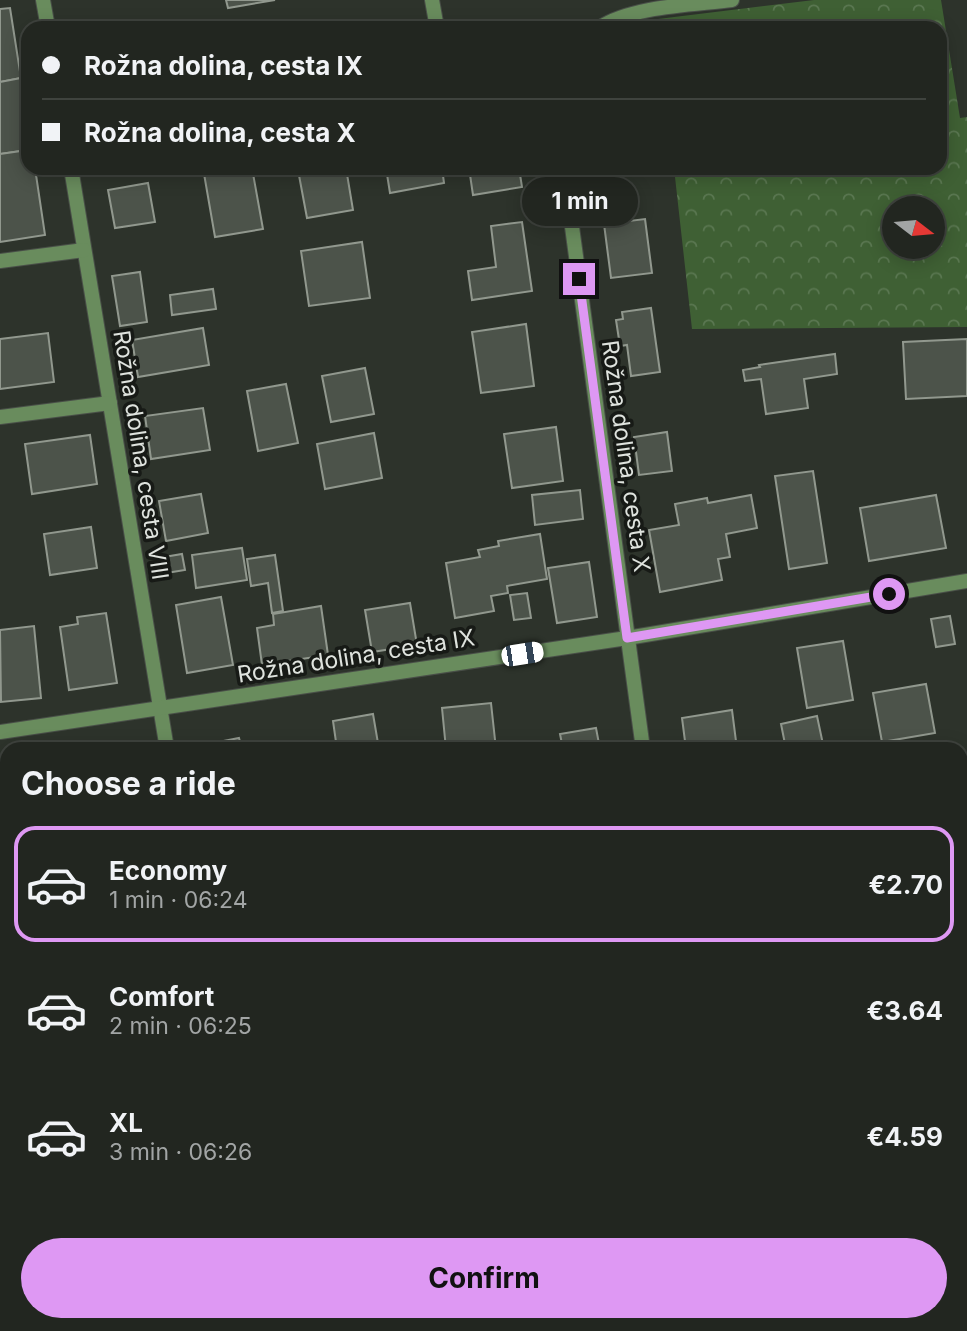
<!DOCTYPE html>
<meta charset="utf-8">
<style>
:root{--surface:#222620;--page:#2a2e29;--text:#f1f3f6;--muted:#a2a5a5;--line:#3f433e;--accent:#de98f3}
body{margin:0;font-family:Inter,sans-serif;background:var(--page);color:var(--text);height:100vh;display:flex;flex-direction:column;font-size:26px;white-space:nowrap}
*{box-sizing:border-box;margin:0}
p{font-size:23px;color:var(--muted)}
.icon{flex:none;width:38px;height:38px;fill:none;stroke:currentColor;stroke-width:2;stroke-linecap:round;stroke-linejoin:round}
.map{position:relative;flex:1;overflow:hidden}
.sheet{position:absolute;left:0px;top:742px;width:968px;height:590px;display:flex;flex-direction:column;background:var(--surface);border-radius:21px 21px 0 0;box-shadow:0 4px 18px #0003,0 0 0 2px var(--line)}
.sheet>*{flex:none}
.hud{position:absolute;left:21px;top:21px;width:926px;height:154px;border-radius:21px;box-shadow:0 4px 18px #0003,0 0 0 2px var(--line);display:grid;align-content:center;height:154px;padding:0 21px;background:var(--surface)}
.needle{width:46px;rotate:106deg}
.fabs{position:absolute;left:882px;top:196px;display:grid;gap:14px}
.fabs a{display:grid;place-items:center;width:63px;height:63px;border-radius:50%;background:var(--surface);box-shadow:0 4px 18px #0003,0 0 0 2px var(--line);font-size:35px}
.end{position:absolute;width:32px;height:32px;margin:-16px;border:9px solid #de98f3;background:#111;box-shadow:0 0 0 4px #111}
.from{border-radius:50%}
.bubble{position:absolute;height:49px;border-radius:24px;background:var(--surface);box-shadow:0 4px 18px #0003,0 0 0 2px var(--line);font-size:23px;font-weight:700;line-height:49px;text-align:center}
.car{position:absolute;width:21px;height:42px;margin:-21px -10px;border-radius:9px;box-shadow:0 0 5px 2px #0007;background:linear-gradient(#fff 24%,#345 0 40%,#fff 0 76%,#345 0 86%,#fff 0)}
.hud b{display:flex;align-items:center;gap:24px;height:66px;font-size:26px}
.hud b+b{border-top:2px solid var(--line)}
.hud i{width:18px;height:18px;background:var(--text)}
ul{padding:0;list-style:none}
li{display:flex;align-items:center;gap:21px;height:116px;margin:0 14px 10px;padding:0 7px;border:4px solid transparent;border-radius:21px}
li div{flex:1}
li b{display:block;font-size:26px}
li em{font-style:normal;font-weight:700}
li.selected{border-color:var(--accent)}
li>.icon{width:63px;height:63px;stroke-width:1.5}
h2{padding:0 21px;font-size:32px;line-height:84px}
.cta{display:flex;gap:14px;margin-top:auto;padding:14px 21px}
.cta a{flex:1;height:80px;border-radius:42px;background:var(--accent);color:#111;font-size:28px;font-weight:700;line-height:80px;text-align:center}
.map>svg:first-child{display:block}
</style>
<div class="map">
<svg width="967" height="1331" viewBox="0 0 967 1331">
<defs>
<pattern id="park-crowns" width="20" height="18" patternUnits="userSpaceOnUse" patternTransform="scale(1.75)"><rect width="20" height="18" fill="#3f6034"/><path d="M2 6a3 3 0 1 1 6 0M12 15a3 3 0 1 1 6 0" fill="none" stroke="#5a7751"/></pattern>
</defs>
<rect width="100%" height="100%" fill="#2d332b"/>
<!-- park -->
<path fill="url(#park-crowns)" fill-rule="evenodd" d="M814 0H941L960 118 967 117V327L692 329 674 168H940V28H659L658 19ZM894 208H933V247H894Z"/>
<!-- building -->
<g fill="#4c534a" stroke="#91988e" stroke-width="2">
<polygon points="226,0 275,0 228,8"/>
<polygon points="10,8 21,78 0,82 0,9"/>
<polygon points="21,78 28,122 28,150 0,154 0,82"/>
<polygon points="28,150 28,168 35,168 45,235 0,242 0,154"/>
<polygon points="203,168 252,168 263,229 215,237"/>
<polygon points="310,168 346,168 353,210 307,218 298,170"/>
<polygon points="386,168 442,168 444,183 390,193"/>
<polygon points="469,168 519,168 522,187 473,195"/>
<polygon points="605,168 646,168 646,170 606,177"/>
<polygon points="148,183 155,222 115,228 108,190"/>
<polygon points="645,219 652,273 611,278 604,224"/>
<polygon points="522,222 532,291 472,300 468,271 496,267 491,226"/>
<polygon points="362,242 370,298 309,306 301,251"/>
<polygon points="140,272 147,322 120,326 112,276"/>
<polygon points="213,289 216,309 172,315 170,295"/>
<polygon points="651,308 660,372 631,376 627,345 620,346 616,320 623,319 622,312"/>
<polygon points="526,324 534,386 481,393 472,332"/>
<polygon points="203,328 209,365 138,377 132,340"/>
<polygon points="48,333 54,382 0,389 0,339"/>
<polygon points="967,339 967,396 906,399 903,342"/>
<polygon points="835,354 837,374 804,379 808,408 766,414 761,379 745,381 743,370 760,367 759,365"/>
<polygon points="365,368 374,414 331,422 322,376"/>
<polygon points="286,384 298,443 258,451 247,391"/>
<polygon points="203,408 210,450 151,459 145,416"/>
<polygon points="556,427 563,481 512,488 504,434"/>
<polygon points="667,432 672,471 639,475 634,437"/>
<polygon points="374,433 382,478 325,489 317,444"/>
<polygon points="90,435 97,484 32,494 25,444"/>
<polygon points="813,471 827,563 789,569 775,476"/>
<polygon points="580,490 583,519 535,525 532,495"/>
<polygon points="201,494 208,533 166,541 159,501"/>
<polygon points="751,495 757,528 726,534 730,557 718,559 722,580 660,592 649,530 679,525 675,504 707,498 708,503"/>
<polygon points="936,495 946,548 869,561 860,508"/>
<polygon points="91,527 97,568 50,575 44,534"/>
<polygon points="540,534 547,579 507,586 508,593 491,596 494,611 455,618 446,563 480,557 478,550 499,546 498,541"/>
<polygon points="242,548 247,580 196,588 192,555"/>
<polygon points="182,554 185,570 160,574 158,558"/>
<polygon points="275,555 283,611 272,613 268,583 251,586 247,559"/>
<polygon points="589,562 597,617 557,623 548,568"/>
<polygon points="527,593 531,618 514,620 510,595"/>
<polygon points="221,597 233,665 187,673 176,605"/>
<polygon points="410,603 417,645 372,652 365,610"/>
<polygon points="321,606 328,655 262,665 257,628 274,625 273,614"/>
<polygon points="106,613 117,683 69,690 60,627 78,624 77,617"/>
<polygon points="950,616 955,644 936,647 931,619"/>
<polygon points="34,626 41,698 1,702 0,630"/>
<polygon points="843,641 853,700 807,708 797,648"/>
<polygon points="926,684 935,733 882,742 873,693"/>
<polygon points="491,703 496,749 446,749 442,708"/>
<polygon points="732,710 737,749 686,749 682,718"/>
<polygon points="373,714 379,749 337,749 333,721"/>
<polygon points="817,716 824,749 786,749 781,724"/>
<polygon points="596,728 600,749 563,749 560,734"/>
<polygon points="239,738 242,749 204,749 203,745"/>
<polygon points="7,779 7,864 0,865 0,780"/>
<polygon points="7,926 7,997 0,998 0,927"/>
<polygon points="0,1242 7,1281 7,1287 0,1289"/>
<polygon points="7,1304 7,1325 13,1325 14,1331 0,1331 0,1305"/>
<polygon points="300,1325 347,1325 348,1331 301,1331"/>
<polygon points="384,1325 433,1325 434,1331 385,1331"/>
<polygon points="447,1325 468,1325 469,1331 448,1331"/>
<polygon points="468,1325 522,1325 523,1331 469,1331"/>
</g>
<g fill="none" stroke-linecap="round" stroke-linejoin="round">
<!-- service casing -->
<g stroke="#494f48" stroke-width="16">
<polyline id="service" points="432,0 437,28"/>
</g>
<!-- minor casing -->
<g stroke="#494f48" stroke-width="16">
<g id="minor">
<polyline points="43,0 48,28"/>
<path d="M599 28C632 6 692 5 732 0"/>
<polyline points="71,168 167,749"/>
<polyline points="564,168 643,749"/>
<polyline points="0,261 84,250"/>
<polyline points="0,417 110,403"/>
<polyline points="0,732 627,638 967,581"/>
<polyline points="961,895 967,894"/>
<polyline points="0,1045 7,1044"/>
<polyline points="961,1290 967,1289"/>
<polyline points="264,1325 265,1331"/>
<polyline points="734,1331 768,1325"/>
</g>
</g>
<!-- service -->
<use href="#service" stroke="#698c5d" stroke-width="14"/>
<!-- minor -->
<use href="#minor" stroke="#698c5d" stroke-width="14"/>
</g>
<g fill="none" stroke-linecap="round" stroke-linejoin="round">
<!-- route -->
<polyline stroke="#de98f3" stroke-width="9" points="579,279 627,638 889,594"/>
</g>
<g text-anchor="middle" stroke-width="7" stroke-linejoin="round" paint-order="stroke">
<!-- street labels -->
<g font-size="23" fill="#dfe3de" stroke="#171a16">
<text transform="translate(141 455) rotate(81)" y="8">Rožna dolina, cesta VIII</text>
<text transform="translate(626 456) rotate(82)" y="8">Rožna dolina, cesta X</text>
<text transform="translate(356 656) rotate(-9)" y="8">Rožna dolina, cesta IX</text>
</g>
</g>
</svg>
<div class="fabs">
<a><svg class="needle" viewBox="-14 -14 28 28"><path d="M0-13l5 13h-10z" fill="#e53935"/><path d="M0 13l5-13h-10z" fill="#a2a5a5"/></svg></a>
</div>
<i class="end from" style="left:889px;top:594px"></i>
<i class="end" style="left:579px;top:279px"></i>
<div class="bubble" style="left:522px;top:177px;width:116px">1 min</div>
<i class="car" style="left:522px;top:654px;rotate:81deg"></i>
<div class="hud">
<b><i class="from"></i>Rožna dolina, cesta IX</b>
<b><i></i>Rožna dolina, cesta X</b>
</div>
<section class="sheet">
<h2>Choose a ride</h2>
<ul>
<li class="selected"><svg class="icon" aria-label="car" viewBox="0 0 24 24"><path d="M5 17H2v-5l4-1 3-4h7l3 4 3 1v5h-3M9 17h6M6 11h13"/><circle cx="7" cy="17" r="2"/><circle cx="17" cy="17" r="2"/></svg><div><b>Economy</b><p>1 min · 06:24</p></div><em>€2.70</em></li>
<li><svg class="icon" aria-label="car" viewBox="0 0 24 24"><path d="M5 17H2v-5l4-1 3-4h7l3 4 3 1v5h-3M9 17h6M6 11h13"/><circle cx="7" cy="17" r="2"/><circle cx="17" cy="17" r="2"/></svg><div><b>Comfort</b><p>2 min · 06:25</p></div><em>€3.64</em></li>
<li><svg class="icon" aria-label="car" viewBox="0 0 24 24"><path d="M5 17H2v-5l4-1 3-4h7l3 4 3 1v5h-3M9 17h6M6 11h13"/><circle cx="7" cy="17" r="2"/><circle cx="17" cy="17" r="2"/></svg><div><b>XL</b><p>3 min · 06:26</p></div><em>€4.59</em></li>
</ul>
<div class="cta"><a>Confirm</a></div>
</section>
</div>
